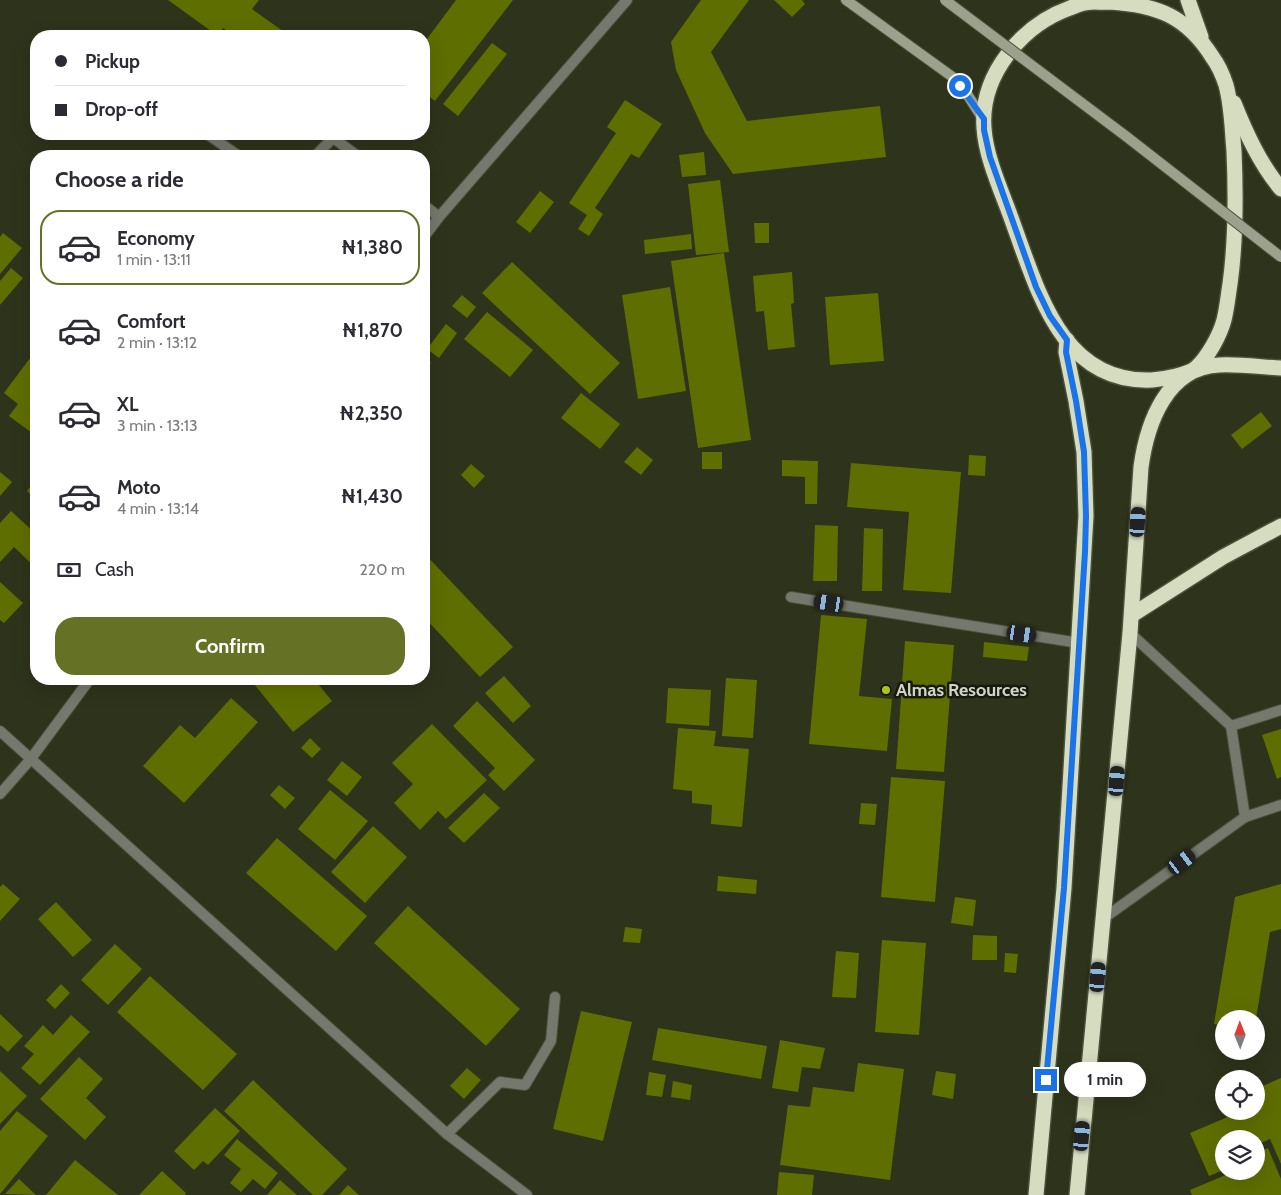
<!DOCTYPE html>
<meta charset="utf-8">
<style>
:root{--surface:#fff;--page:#f2f2f3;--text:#2b2b33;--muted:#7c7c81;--line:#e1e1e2;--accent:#657125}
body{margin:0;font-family:Cabin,sans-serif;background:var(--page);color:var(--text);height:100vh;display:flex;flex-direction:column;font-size:19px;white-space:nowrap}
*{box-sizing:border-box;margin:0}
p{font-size:16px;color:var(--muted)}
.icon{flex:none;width:28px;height:28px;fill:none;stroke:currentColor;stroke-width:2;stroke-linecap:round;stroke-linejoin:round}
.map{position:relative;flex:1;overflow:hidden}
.details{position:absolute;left:30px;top:150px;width:400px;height:535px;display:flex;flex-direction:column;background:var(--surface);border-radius:20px;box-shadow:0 5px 20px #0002}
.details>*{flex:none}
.guide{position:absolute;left:30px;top:30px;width:400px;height:110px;border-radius:20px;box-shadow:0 5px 20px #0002;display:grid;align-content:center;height:110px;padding:0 25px;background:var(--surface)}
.needle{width:32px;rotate:359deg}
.tools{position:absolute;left:1215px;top:1010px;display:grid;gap:10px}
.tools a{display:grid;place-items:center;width:50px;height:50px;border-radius:50%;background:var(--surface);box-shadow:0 5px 20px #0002;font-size:25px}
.end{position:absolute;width:22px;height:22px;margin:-11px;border:6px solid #1a73e8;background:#fff;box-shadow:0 0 0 2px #fff}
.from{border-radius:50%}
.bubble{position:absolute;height:35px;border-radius:18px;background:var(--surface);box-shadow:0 5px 20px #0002;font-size:16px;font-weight:800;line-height:35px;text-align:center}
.car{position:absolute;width:15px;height:30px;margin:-15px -8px;border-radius:6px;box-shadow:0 0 4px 1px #0007;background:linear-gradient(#222 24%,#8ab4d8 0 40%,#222 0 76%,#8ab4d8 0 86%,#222 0)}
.guide b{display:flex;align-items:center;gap:18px;height:48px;font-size:19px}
.guide b+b{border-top:1px solid var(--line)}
.guide i{width:12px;height:12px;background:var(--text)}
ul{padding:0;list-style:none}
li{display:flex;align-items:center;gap:15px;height:75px;margin:0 10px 8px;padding:0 15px;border:2px solid transparent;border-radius:20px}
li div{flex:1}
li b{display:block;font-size:19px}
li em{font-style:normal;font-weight:800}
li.selected{border-color:var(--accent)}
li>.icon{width:45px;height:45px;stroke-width:1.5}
h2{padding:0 25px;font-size:22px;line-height:60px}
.pay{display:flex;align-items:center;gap:12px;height:55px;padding:0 25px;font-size:19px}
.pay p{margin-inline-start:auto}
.cta{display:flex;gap:10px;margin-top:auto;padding:10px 25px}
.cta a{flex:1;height:58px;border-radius:20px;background:var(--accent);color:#fff;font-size:20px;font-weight:800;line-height:58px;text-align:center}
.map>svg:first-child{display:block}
</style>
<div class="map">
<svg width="1281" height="1195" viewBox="0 0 1281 1195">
<rect width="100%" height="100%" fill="#2e331b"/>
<!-- building -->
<g fill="#5f6e00">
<polygon points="168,0 259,0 252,9 287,34 286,36 235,36 223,28 218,36"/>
<polygon points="456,0 513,0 435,101 424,93 424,43"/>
<polygon points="701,0 749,0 711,52 747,121 880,106 886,157 733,174 705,133 676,70 671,42"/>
<polygon points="774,0 802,0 805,4 792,17"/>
<polygon points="492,43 507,54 458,116 443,104"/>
<polygon points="625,100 662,124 639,158 631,154 595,208 603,214 589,236 578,229 587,215 569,203 616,133 607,127"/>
<polygon points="704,152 706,175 682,177 679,155"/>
<polygon points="720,180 729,252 696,255 688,184"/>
<polygon points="540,191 554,202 530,233 516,222"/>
<polygon points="754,223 769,223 769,243 755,243"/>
<polygon points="3,233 22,248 0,274 0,237"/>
<polygon points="691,234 692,249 645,254 644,240"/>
<polygon points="724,253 751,440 698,448 671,261"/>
<polygon points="512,262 620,363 590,394 482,293"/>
<polygon points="11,268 23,278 0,305 0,281"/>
<polygon points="792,272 794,303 791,304 795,347 768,350 764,311 756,312 753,276"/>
<polygon points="670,287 686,391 638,399 622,295"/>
<polygon points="878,293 884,361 830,365 825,297"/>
<polygon points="462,295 476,307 467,318 452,306"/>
<polygon points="487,312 533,350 510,377 464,339"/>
<polygon points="446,324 457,333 439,358 427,349"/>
<polygon points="36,350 36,436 9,416 18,404 4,393"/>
<polygon points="424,357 431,363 424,372"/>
<polygon points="581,393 620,424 600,449 561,418"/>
<polygon points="1261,412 1272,426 1242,449 1231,435"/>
<polygon points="637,447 653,460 641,475 624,462"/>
<rect x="702" y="452" width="20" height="17"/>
<polygon points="969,455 986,456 985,476 968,475"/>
<polygon points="782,460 818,461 817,504 805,504 805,477 782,476"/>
<polygon points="851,463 961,472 951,593 903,590 909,512 847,507"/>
<polygon points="471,464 485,476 474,488 461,475"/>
<polygon points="0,472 12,482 0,496"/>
<polygon points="36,479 36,499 27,491"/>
<polygon points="11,511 36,534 36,568 14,547 0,562 0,523"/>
<polygon points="815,525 838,526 837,581 813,581"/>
<polygon points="864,528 883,529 882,591 862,591"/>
<polygon points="424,553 513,647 480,677 424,617"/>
<polygon points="0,582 23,603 4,623 0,620"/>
<polygon points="821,615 867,619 859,696 892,699 887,751 809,744"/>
<polygon points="905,641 954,645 944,772 896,769"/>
<polygon points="984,642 1029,647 1027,661 983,657"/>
<polygon points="504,676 531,706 513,723 485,693"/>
<polygon points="726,678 757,680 753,738 722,736"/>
<polygon points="250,679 314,679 332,701 293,732"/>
<polygon points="668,688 711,690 709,726 666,723"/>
<polygon points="231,698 258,722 184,803 143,766 180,725 195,738"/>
<polygon points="477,701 535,760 504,791 488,775 495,768 453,726"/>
<polygon points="432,724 487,780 446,819 438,811 420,830 394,803 413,784 392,763"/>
<polygon points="678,728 716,731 714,746 749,749 742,827 711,824 712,805 692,803 692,791 673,789"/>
<polygon points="1281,729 1281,777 1277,779 1262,735"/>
<polygon points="310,738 321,749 312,758 301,748"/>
<polygon points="342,761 362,777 347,796 327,780"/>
<polygon points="891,777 945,781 935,902 881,897"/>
<polygon points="279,785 295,798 285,809 270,795"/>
<polygon points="330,790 368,821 335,860 298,829"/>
<polygon points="484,793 500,808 464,843 448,828"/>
<polygon points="861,803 877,804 875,825 859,824"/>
<polygon points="373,826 407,857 365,903 331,872"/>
<polygon points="277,838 367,916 336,951 246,873"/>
<polygon points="718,876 757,880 756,894 717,891"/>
<polygon points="3,884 20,899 0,921 0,887"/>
<polygon points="1281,884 1281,929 1270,932 1256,1019 1224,1019 1224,1026 1214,1024 1235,897"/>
<polygon points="955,897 976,900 973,926 951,923"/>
<polygon points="56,902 92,940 73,957 38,919"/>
<polygon points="408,906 520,1009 486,1046 374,943"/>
<polygon points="625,927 642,929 640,943 623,942"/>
<polygon points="973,935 997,936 997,960 972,960"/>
<polygon points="882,940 926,943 919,1035 875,1032"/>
<polygon points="115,944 142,969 108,1005 81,980"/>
<polygon points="836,951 859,953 856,998 832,997"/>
<polygon points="1005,953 1018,954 1016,973 1004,972"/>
<polygon points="150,976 237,1054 203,1090 117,1012"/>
<polygon points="61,984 70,993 55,1009 46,1000"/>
<polygon points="581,1011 632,1022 603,1141 553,1129"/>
<polygon points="0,1014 23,1036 8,1052 0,1045"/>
<polygon points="71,1015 90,1032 40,1085 21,1068 34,1054 24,1046 43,1025 53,1035"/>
<polygon points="658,1028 767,1046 761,1079 652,1060"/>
<polygon points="780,1040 825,1048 820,1069 802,1067 798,1092 772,1088"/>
<polygon points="79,1057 103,1079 86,1098 106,1117 85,1140 40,1099"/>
<polygon points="858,1063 904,1069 890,1180 780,1165 788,1105 810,1107 813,1087 854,1092"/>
<polygon points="467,1068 481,1080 464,1099 450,1086"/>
<polygon points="0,1071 27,1096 0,1124"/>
<polygon points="936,1071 956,1074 953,1099 932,1095"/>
<polygon points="649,1072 666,1075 662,1097 646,1095"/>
<polygon points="1281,1078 1281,1164 1270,1139 1256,1145 1256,1139 1224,1139 1224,1170 1209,1176 1190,1133 1230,1116 1227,1111 1256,1111 1256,1089"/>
<polygon points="253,1080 347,1169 322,1195 313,1195 224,1111"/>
<polygon points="673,1081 692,1085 690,1100 671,1097"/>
<polygon points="215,1108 240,1131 208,1165 203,1161 194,1170 174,1151"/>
<polygon points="17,1111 48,1136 0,1194 0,1131"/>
<polygon points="237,1139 278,1173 265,1189 253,1179 241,1192 230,1183 241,1169 224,1155"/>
<polygon points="1268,1148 1281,1179 1281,1195 1192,1195 1190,1190 1235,1171 1256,1171 1256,1153"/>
<polygon points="75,1160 118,1195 46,1195"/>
<polygon points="162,1171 186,1193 185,1195 139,1195"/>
<polygon points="779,1172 814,1175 812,1195 777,1195"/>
<polygon points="19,1179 36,1195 5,1194"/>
<polygon points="280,1180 297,1195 267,1195"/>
<polygon points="348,1185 359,1195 339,1195"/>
</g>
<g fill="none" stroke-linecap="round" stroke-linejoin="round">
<!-- lane casing -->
<g stroke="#4b503a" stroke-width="12">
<polyline id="lane" points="791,597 1079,643"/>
</g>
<!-- street casing -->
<g stroke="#4b503a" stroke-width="12">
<g id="street">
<polyline points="207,134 239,156"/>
<polyline points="315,156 333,138 358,156"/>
<polyline points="424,205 439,217"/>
<polyline points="424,237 439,217 627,0"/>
<polyline points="1130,633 1231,726"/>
<polyline points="1281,710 1231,726 1245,817 1281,805"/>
<polyline points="0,731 447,1134 527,1195"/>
<polyline points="0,794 30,760 90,679"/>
<polyline points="1104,918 1245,817"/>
<polyline points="447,1134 500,1082 525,1085 551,1041 555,997"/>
</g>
</g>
<!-- secondary casing -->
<g stroke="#4b503a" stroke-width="12">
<polyline id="secondary" points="846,0 954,78 967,94 983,119"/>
</g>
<!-- highway casing -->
<g stroke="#4b503a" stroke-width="18">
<g id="highway">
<polyline points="1188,0 1201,37"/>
<path d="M1110 2C1157 5 1187 16 1213 58 1219 66 1223 76 1226 85 1232 107 1232 130 1234 151 1236 196 1236 240 1230 284 1228 296 1227 308 1224 320 1220 335 1208 357 1196 368 1188 375 1163 379 1152 380 1063 384 1039 294 1014 226 1004 196 986 160 984 128 980 75 1022 25 1070 8 1075 6 1080 4 1085 3 1093 1 1102 3 1110 2Z"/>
<path d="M1234 103C1246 133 1260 164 1281 189"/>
<polyline points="1132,615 1223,557 1281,526"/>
<polyline points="1036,1195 1064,888 1086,516 1084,452 1076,401 1066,352 1067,340"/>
<path d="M1077 1195 1130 633 1141 467C1147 423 1167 367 1219 365 1239 364 1261 367 1281 368"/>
</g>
</g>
<!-- lane -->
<use href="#lane" stroke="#75786c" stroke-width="10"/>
<!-- street -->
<use href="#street" stroke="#75786c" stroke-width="10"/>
<!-- secondary -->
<use href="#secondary" stroke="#9ca18e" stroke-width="10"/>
<!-- highway -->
<use href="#highway" stroke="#d5dcbf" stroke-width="15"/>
<!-- secondary-bridge casing -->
<g stroke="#4b503a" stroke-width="12" stroke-linecap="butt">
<polyline id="secondary-bridge" points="945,0 1127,137 1281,257"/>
</g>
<!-- secondary-bridge -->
<use href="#secondary-bridge" stroke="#9ca18e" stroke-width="10"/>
</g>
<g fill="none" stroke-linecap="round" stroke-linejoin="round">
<!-- route -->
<polyline stroke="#1a73e8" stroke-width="6" points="960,86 984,119 984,130 990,157 1036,287 1050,316 1067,340 1066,352 1076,401 1084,452 1086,516 1085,552 1064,888 1046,1080"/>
</g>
<!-- markers -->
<circle fill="#acc613" stroke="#17190f" stroke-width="2" cx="886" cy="690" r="5"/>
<g text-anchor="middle" stroke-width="5" stroke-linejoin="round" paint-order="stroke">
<!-- poi labels -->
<g font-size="18" font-weight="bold" fill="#d0d4c6" stroke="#17190f" text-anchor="start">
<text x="896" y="696">Almas Resources</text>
</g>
</g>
</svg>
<div class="tools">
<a><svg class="needle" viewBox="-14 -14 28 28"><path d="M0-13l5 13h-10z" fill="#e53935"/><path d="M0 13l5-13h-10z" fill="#7c7c81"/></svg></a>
<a><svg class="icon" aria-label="locate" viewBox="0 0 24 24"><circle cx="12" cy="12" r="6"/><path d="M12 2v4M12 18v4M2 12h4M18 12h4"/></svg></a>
<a><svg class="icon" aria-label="layers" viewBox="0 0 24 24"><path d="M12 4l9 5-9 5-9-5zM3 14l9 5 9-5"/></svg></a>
</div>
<i class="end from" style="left:960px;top:86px"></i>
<i class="end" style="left:1046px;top:1080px"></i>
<div class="bubble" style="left:1064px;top:1062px;width:82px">1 min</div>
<i class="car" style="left:1138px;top:522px;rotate:4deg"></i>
<i class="car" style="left:829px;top:603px;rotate:279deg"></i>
<i class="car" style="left:1022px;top:634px;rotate:99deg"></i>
<i class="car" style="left:1117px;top:781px;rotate:5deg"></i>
<i class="car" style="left:1182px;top:862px;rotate:54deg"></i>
<i class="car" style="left:1098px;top:977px;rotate:5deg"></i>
<i class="car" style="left:1082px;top:1136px;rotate:5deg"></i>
<div class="guide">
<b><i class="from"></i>Pickup</b>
<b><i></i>Drop-off</b>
</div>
<section class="details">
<h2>Choose a ride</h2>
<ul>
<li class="selected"><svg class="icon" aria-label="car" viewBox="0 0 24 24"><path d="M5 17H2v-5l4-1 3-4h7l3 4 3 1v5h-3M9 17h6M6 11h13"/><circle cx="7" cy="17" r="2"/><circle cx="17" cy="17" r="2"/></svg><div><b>Economy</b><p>1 min · 13:11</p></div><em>₦1,380</em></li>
<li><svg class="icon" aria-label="car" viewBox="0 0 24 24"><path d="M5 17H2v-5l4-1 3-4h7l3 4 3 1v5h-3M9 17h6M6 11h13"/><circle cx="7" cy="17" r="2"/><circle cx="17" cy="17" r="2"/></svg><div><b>Comfort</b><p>2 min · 13:12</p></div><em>₦1,870</em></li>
<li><svg class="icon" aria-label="car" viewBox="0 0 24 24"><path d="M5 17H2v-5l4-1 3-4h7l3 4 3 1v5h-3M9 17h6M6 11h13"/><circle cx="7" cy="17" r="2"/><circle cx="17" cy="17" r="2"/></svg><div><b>XL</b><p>3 min · 13:13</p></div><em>₦2,350</em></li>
<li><svg class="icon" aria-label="car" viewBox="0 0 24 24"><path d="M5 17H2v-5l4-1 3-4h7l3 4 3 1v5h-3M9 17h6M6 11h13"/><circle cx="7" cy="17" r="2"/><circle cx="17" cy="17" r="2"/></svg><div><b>Moto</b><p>4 min · 13:14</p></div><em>₦1,430</em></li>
</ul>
<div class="pay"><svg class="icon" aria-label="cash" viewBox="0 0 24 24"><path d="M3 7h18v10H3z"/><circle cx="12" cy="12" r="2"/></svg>Cash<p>220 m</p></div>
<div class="cta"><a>Confirm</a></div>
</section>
</div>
